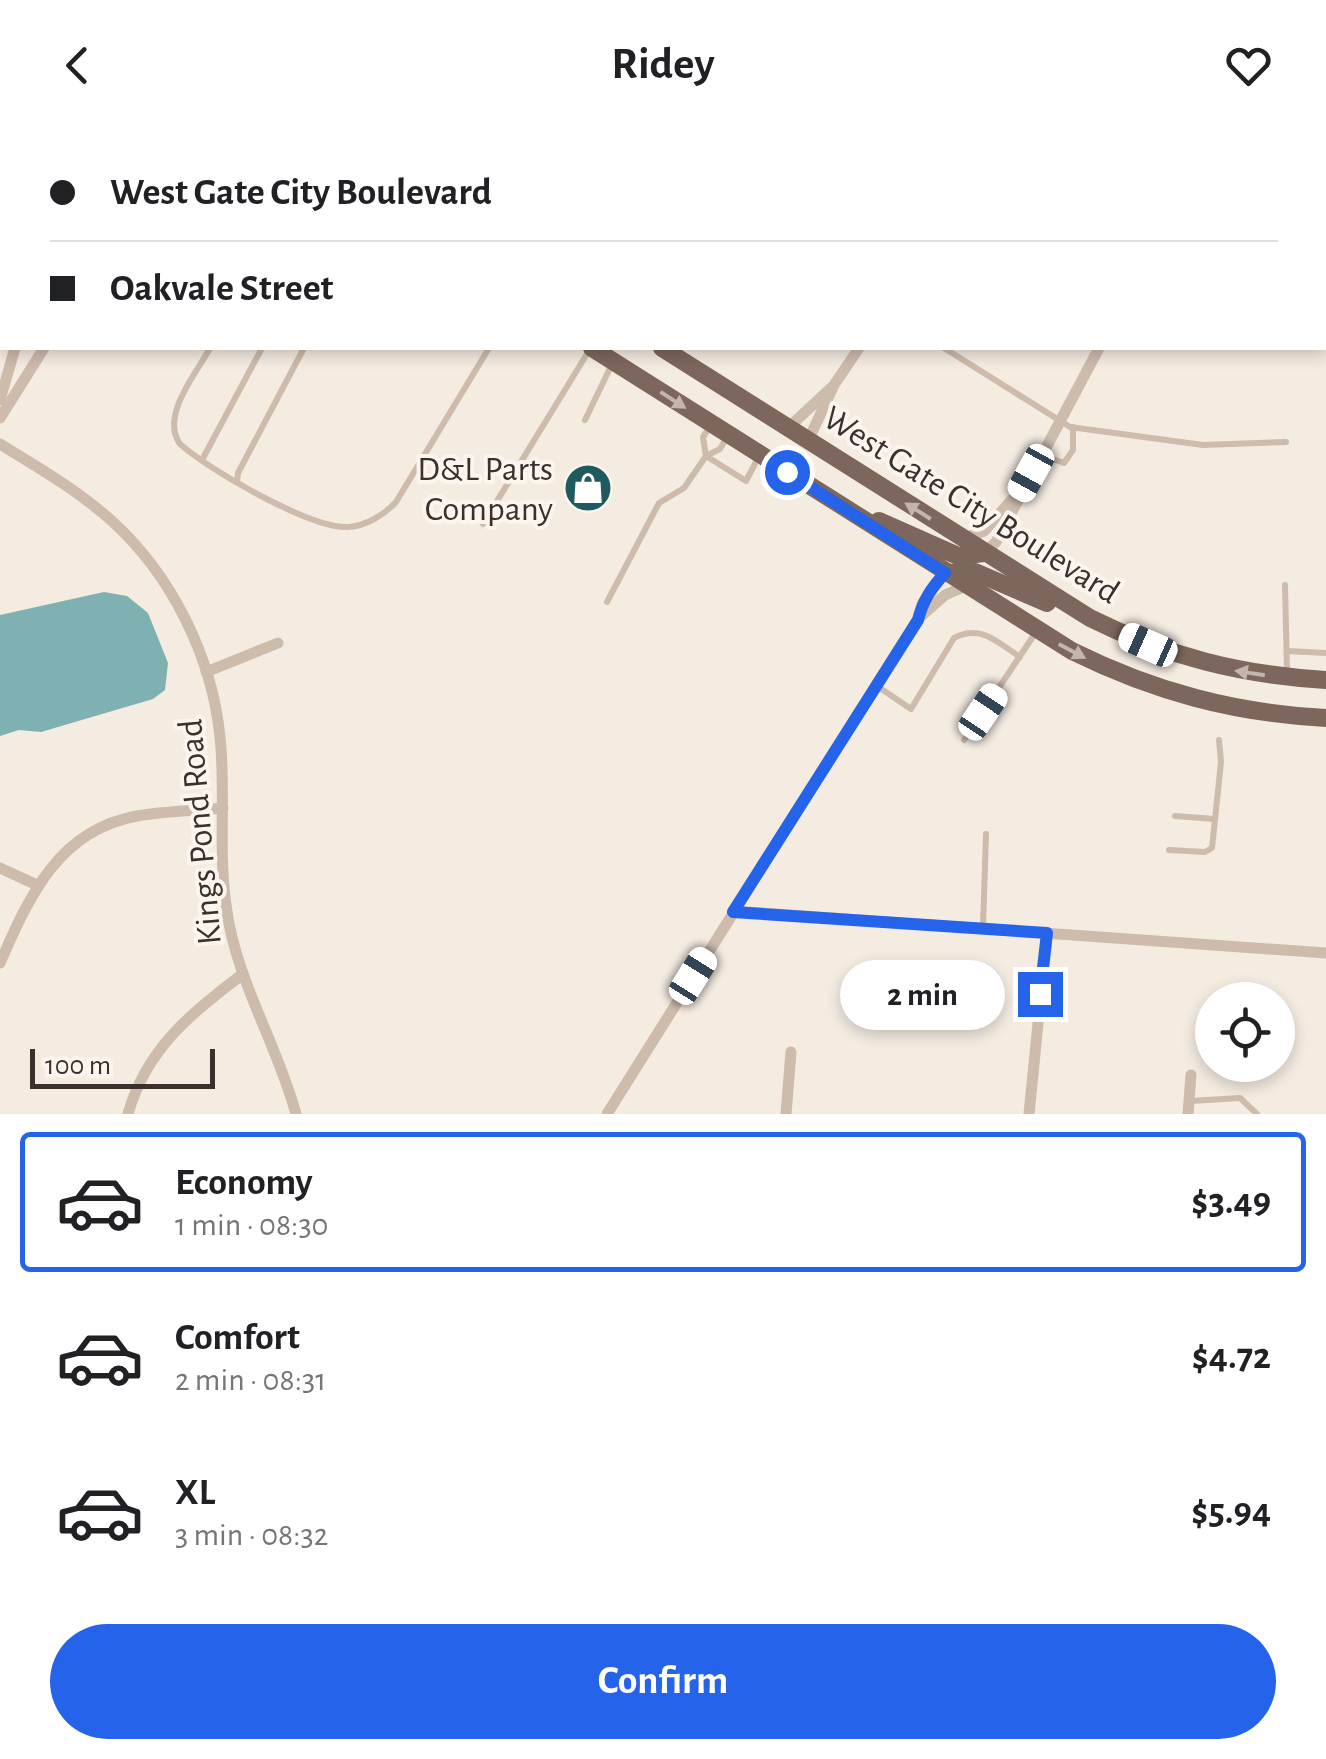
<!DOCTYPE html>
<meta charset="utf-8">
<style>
:root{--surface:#fff;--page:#f6f6f6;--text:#202124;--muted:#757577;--line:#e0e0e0;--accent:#2563eb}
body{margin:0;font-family:"Alegreya Sans",sans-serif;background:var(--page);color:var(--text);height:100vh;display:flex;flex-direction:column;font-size:38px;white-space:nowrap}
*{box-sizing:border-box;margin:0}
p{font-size:32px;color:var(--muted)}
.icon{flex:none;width:55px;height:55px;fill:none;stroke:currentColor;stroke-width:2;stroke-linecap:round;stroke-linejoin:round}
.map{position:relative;height:984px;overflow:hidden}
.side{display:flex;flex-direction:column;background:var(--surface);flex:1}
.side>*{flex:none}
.banner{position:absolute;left:0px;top:0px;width:1328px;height:220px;box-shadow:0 5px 15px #0003;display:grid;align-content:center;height:220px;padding:0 50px;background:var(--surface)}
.fabs{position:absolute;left:1195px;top:852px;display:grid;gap:20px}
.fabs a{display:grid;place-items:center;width:100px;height:100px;border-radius:50%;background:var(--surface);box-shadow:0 5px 15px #0003;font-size:50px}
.scale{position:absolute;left:30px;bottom:25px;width:185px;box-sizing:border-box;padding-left:10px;border:5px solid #3b302b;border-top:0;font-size:28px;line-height:35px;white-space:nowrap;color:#3b302b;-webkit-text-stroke:8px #fbf5ee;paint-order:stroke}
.end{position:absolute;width:45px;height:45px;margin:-22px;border:12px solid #2563eb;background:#fff;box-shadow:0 0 0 5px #fff}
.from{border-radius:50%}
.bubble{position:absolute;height:70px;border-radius:35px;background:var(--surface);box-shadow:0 5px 15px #0003;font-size:32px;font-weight:600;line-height:70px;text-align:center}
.car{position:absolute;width:30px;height:60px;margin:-30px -15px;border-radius:12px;box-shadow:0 0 8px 2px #0007;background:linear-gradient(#fff 24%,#345 0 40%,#fff 0 76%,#345 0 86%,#fff 0)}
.banner b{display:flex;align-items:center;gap:35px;height:95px;font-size:38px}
.banner b+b{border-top:2px solid var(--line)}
.banner i{width:25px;height:25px;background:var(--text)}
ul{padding:18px 0 0;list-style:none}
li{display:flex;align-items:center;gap:30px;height:140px;margin:0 20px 15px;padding:0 30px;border:5px solid transparent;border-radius:10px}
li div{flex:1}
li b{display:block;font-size:38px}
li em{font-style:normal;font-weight:600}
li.active{border-color:var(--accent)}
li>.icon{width:90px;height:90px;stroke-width:1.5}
.button{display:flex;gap:20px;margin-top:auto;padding:20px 50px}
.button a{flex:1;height:115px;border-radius:60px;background:var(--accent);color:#fff;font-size:40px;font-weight:600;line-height:115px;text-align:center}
header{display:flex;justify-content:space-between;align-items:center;height:130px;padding:0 50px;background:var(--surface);font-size:45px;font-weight:600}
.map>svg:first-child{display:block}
</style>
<header><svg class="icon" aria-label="back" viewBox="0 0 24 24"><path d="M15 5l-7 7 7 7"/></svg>Ridey<svg class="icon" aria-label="heart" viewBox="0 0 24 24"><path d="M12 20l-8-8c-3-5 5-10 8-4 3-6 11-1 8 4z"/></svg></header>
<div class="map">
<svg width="1326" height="984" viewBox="0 0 1326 984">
<rect width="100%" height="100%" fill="#f4ebe1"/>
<!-- water -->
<polygon fill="#7fb0b2" points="104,462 127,466 148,483 168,533 165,560 153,569 41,602 19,600 0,606 0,485"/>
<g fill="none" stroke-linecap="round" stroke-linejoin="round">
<!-- lane -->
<g stroke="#cdbbac" stroke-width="6">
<polyline points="38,0 45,2"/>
<polyline points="947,0 951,2"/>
<polyline points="424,2 427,0"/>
<path d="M210 218C196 244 160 286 180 314 209 340 311 399 348 397 366 396 384 385 396 372L489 218"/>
<polyline points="944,218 1070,297 1203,315 1286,312"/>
<polyline points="585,290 613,232"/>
<polyline points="711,295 703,307 706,326 720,319 727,307"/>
<polyline points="1041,325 1064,333 1073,320 1073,297"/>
<polyline points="202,330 262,218"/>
<polyline points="237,351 238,343 304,218"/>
<polyline points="483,394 590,219"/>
<polyline points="1285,455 1287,541"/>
<polyline points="607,472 659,373 684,358 706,326 746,351 759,326"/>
<polyline points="1287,521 1326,523"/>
<path d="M877 556 911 579 954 508C981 494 997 512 1020 527"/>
<polyline points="964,610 1036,502"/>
<polyline points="1175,686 1215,689"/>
<polyline points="1169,720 1205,722 1212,718 1221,632 1219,610"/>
<polyline points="983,797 986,704"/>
<polyline points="1190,971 1240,968 1257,984"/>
</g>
<!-- street -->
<g stroke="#cdbbac" stroke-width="11">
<polyline points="84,0 85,2"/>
<polyline points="107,0 107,2"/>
<polyline points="1104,0 1104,2"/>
<polyline points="0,270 15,218"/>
<polyline points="0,288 44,218"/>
<polyline points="788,298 831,258"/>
<polyline points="808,311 834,255 859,218"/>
<path d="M0 314C39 338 79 361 113 392 172 446 212 527 220 607 226 662 218 719 226 775 235 849 277 913 296 984"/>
<polyline points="965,408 984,401 1018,363"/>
<polyline points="984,423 996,412 1099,218"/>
<polyline points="918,489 945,465 966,456"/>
<polyline points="206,542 278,513"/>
<polyline points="0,738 37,755"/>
<polyline points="733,781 1326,823"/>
<path d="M0 833C29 767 58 700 137 686 165 681 195 681 223 678"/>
<path d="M128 984C146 919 192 882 243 844"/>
<polyline points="607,984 918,489 922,474 945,443"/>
<polyline points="786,984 791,922"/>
<polyline points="1029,984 1047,803"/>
<polyline points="1188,984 1191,945"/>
</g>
<!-- primary -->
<g stroke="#7d675c" stroke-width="18">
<polyline points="291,0 293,2"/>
<polyline points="343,0 345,2"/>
<path d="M592 218 1072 521C1155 562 1234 583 1326 588"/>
<path d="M662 218 1090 488C1166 526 1241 545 1326 550"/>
<polyline points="879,391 958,426 984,423"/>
<polyline points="945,443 975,442 1047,473"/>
</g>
</g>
<!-- one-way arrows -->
<defs><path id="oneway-solid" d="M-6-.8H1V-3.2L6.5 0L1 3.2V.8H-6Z" transform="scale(2.5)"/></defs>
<g fill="#c2b5ac">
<use href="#oneway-solid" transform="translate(673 270) rotate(33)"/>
<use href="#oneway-solid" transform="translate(918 381) rotate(-148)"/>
<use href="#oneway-solid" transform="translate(1072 521) rotate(28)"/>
<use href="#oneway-solid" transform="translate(1250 543) rotate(-171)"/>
</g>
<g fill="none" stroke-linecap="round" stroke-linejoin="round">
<!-- route -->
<path stroke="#2563eb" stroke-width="12" d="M787 342 945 443C932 457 923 470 918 490L733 782 1047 803 1040 864"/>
</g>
<!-- icons -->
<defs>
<g id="shop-disc" transform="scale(2.5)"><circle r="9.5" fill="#1f5a5e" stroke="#fbf5ee"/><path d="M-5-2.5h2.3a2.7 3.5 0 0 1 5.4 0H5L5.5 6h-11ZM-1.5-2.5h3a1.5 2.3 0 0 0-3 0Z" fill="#fff"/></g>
</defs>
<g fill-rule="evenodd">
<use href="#shop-disc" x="588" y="358"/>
</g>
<g text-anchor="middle" stroke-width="8" stroke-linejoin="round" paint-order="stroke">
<!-- poi labels -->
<g font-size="35" fill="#3b302b" stroke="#fbf5ee" text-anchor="end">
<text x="553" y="350">D&amp;L Parts<tspan x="553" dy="40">Company</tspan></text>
</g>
<!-- street labels -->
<g font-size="35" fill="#3b302b" stroke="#fbf5ee">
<text transform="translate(972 374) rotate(32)" y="12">West Gate City Boulevard</text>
<text transform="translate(199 702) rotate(-95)" y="12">Kings Pond Road</text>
</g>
</g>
</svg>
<div class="fabs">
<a><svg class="icon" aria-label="locate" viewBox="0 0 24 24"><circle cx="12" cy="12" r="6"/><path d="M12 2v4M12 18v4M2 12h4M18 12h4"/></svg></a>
</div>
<div class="scale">100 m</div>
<i class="end from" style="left:787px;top:342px"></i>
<i class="end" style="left:1040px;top:864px"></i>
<div class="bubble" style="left:840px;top:830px;width:165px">2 min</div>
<i class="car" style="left:1031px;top:343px;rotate:209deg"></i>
<i class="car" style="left:1148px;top:515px;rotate:294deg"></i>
<i class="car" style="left:983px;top:582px;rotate:34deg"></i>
<i class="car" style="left:693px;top:846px;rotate:32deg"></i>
<div class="banner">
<b><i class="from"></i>West Gate City Boulevard</b>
<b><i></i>Oakvale Street</b>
</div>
</div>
<section class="side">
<ul>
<li class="active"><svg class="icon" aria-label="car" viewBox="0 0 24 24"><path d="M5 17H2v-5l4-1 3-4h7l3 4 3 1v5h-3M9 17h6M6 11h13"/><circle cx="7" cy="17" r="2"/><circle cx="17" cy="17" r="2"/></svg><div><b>Economy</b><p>1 min · 08:30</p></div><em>$3.49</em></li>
<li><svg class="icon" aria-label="car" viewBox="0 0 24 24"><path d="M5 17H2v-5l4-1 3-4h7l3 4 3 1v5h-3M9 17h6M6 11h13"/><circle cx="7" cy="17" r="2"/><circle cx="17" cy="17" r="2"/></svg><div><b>Comfort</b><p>2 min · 08:31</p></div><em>$4.72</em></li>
<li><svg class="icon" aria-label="car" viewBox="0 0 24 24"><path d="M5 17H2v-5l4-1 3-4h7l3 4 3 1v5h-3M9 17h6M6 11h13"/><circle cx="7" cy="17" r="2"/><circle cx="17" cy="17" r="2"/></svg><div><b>XL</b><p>3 min · 08:32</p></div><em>$5.94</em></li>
</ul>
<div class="button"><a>Confirm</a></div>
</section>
